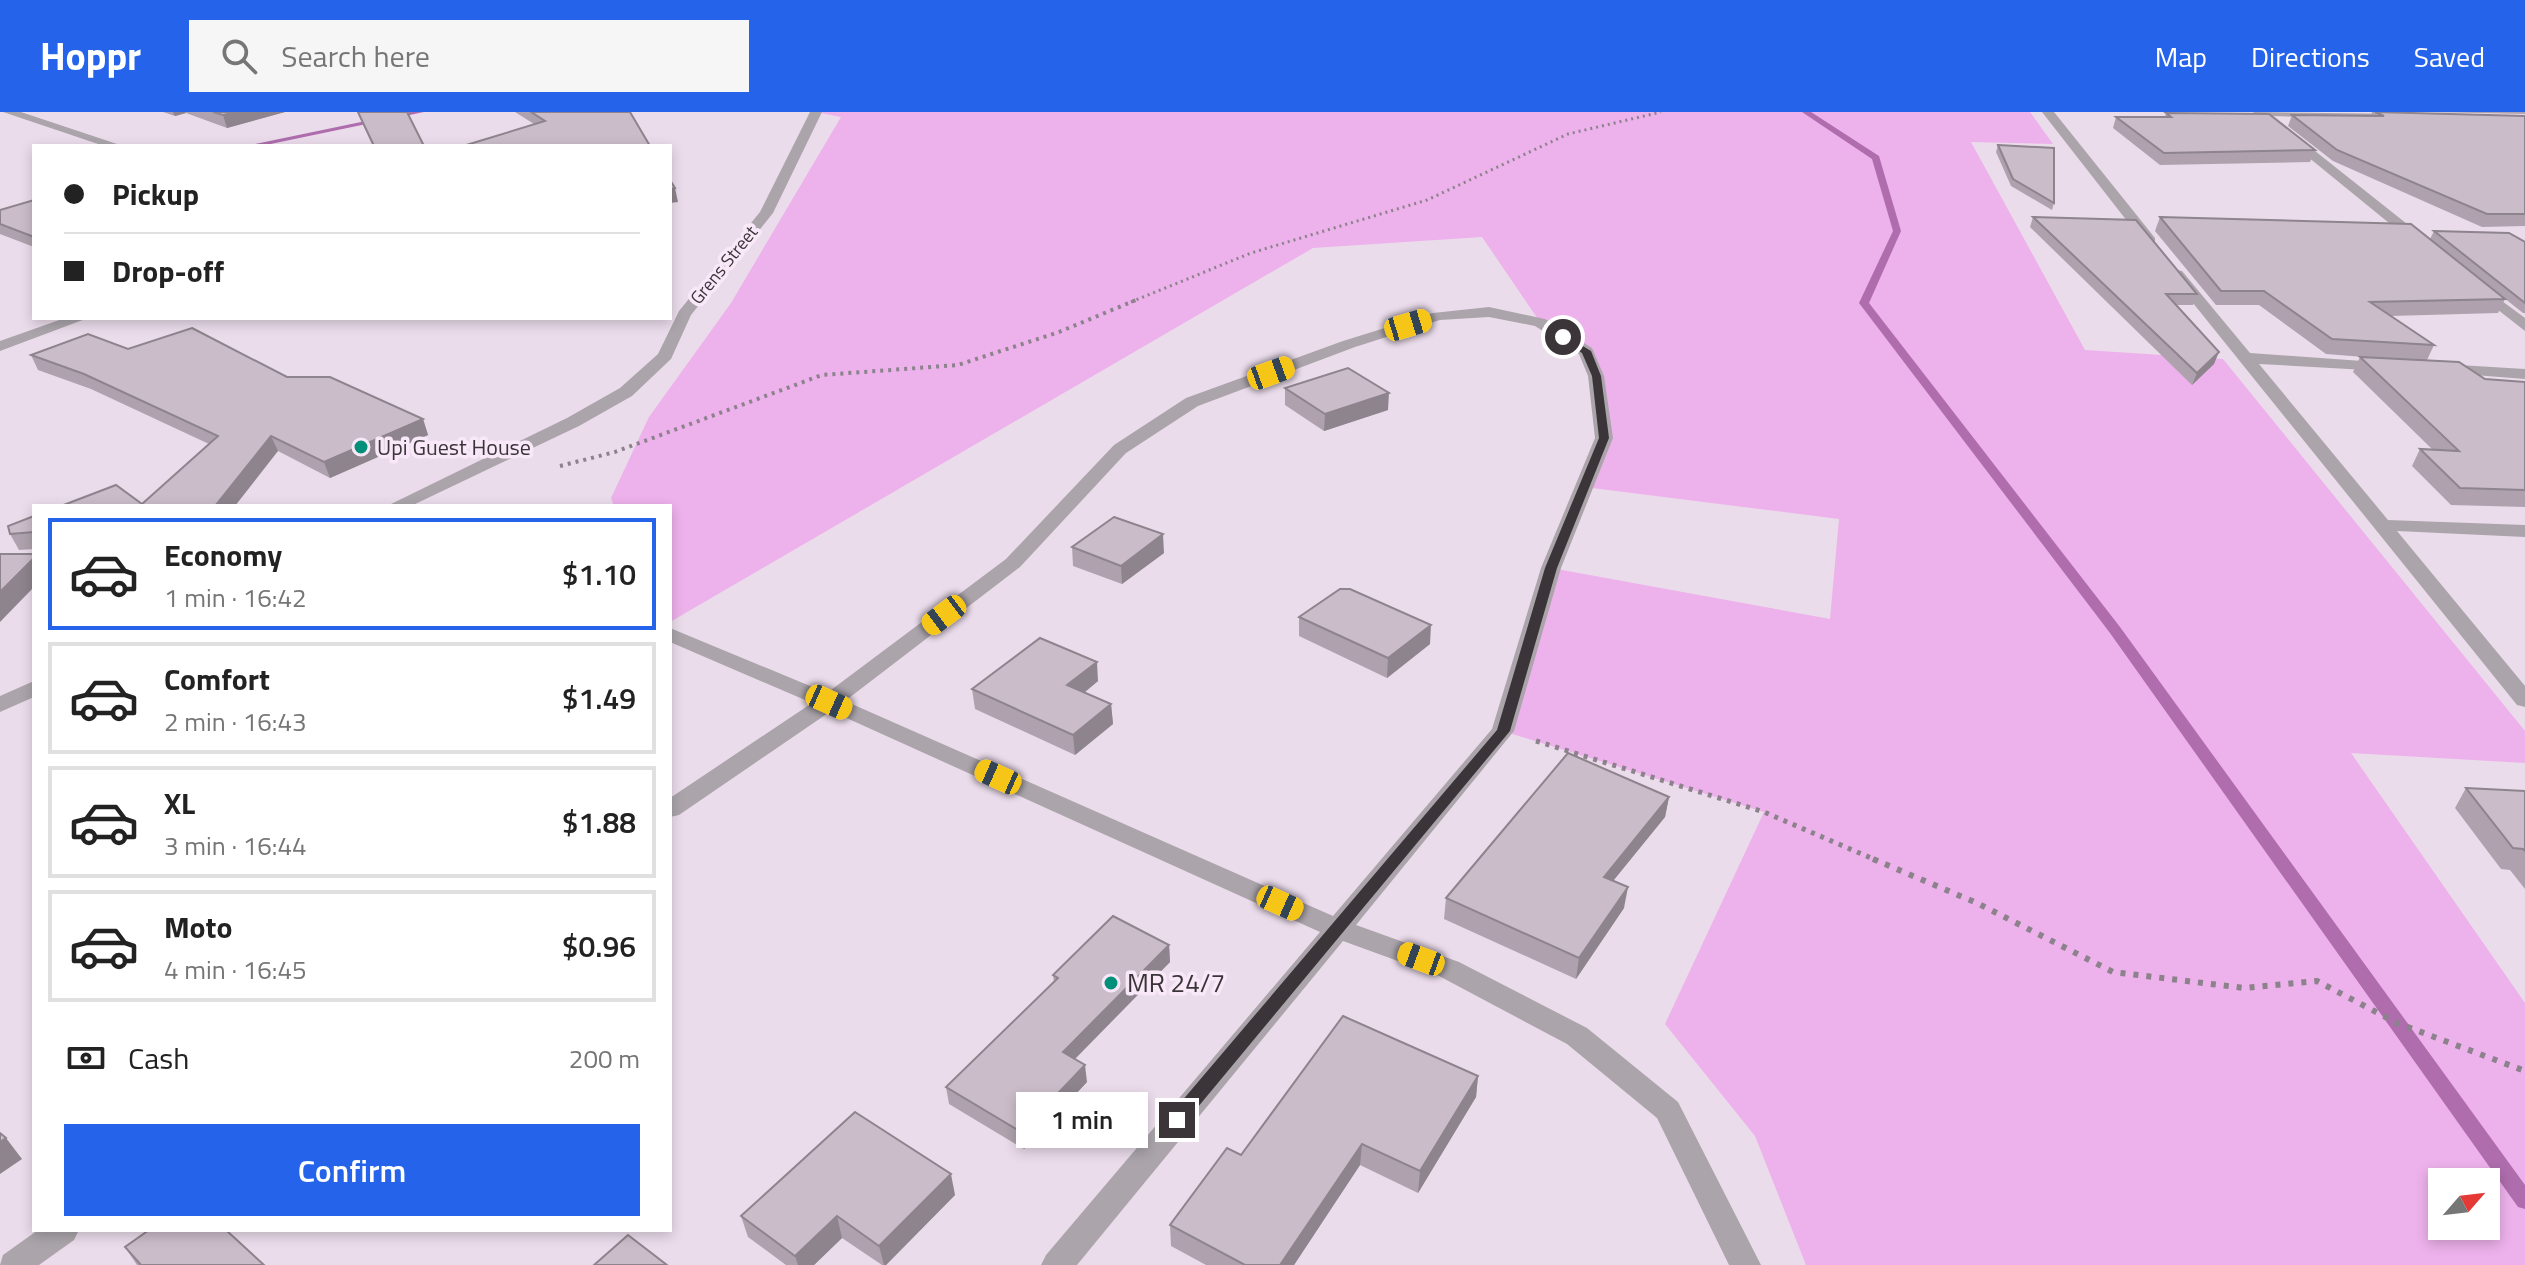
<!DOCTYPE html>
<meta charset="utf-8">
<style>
:root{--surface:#fff;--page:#f6f6f6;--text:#222;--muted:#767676;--line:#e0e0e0;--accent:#2563eb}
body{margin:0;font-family:"Titillium Web",sans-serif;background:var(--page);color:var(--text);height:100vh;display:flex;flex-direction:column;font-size:30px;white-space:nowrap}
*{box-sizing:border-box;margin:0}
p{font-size:26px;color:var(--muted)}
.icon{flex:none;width:44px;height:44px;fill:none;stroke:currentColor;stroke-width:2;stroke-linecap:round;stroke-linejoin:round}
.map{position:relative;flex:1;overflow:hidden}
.details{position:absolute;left:32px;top:392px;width:640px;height:728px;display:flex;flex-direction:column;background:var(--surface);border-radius:0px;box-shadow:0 4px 12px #0003}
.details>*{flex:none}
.hud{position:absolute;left:32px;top:32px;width:640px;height:176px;border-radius:0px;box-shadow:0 4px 12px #0003;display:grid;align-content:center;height:176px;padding:0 32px;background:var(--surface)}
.needle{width:52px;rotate:62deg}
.tools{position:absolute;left:2428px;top:1056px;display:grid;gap:16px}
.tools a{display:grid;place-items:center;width:72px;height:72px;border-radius:0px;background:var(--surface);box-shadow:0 4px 12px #0003;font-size:40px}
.end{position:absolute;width:36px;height:36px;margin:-18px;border:10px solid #3b353a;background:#fff;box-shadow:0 0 0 4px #fff}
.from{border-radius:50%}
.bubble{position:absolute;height:56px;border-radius:0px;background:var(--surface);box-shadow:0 4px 12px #0003;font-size:26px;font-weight:600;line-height:56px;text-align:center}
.car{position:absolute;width:24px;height:48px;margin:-24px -12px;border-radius:10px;box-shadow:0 0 6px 2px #0007;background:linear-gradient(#f5c518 24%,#345 0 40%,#f5c518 0 76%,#345 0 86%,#f5c518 0)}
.hud b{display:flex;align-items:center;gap:28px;height:76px;font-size:30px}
.hud b+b{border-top:2px solid var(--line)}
.hud i{width:20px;height:20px;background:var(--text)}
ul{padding:14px 0 0;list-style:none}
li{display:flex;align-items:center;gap:24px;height:112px;margin:0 16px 12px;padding:0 16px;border:4px solid var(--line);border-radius:0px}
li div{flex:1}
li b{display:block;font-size:30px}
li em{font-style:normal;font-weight:600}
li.active{border-color:var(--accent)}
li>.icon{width:72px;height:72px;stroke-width:1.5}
.pay{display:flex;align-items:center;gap:20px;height:88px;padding:0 32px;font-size:30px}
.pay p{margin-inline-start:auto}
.cta{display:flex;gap:16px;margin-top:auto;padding:16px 32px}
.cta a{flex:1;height:92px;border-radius:0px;background:var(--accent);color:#fff;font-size:32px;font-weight:600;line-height:92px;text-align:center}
header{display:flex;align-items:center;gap:48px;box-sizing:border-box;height:112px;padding:0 40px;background:var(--accent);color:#fff}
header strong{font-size:38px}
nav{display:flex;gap:44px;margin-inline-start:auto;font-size:28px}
.search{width:560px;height:72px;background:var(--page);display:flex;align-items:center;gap:20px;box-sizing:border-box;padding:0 28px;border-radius:0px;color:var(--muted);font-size:30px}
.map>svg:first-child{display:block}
</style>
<header>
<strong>Hoppr</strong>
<div class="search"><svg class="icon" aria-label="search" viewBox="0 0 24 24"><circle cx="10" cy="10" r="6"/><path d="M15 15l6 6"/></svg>Search here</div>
<nav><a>Map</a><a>Directions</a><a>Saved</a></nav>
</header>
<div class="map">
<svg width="2525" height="1153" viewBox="0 0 2525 1153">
<rect width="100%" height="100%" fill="#ebdceb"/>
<!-- green -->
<path fill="#edb1eb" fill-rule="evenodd" d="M816 0H2030L2053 32 1971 30 2085 238 2223 247 2525 619V651L2351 641 2525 891V1153H1806L1755 1024 1665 912 1764 700 1503 619 1551 456 1830 507 1839 407 1584 375 1604 326 1586 239 1540 210 1482 125 1313 136 670 510V394H614L611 386 649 305 731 191 841 5ZM2442 1070H2486V1114H2442Z"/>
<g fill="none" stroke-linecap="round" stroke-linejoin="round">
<!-- stream -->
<g fill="#af6dae" fill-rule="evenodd">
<polygon points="409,0 424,0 261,34 245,34"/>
<polygon points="1802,0 1811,0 1879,44 1901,119 1869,191 2120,515 2525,1073 2525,1097 2518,1095 2110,521 1859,191 1893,119 1872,47"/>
</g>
<!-- path-far3 -->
<polyline stroke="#8c828c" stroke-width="3" stroke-dasharray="2 4" stroke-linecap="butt" points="1131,190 1251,141 1427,88 1568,22 1661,0"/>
<!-- path-far2 -->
<polyline stroke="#8c828c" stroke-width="4" stroke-dasharray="3 5" stroke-linecap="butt" points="560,354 615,340 822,263 958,253 1059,220 1136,188"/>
<!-- path-far1 -->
<polyline stroke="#8c828c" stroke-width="5" stroke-dasharray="4 6" stroke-linecap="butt" points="1536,629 1764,700 1878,749"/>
<!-- path -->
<polyline stroke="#8c828c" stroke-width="6" stroke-dasharray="5 8" stroke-linecap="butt" points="1873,747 1977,791 2113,860 2244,876 2317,869 2397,911 2525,959"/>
<!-- minor -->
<g fill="#aba5ab" fill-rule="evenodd">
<polygon points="3,0 21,0 123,34 104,34"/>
<polygon points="810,0 822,0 773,101 691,203 671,247 632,284 579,314 411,394 387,394 567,306 620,276 658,242 679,199 760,100"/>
<polygon points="2042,0 2054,0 2155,126 2155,132 2145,132"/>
<polygon points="2253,0 2404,2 2406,4 2400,8 2271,4 2426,127 2426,133 2416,133"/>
<polygon points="2177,158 2182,159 2250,241 2390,251 2392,254 2384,259 2259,252 2388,408 2525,413 2525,425 2397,419 2525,574 2525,595 2517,593 2172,165 2172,159"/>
<polygon points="2479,172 2525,206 2525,219 2474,179 2474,173"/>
<path d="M1489 195 1545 207 1592 236 1604 264 1613 326 1561 456 1514 619 1356 813 1459 850 1587 916 1678 990 1761 1153H1729L1657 1006 1567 932 1439 864 1343 829 1077 1153H1041L1046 1143 1320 820 831 599 679 703 670 705V686L812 591 670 530V516L827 581 1006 447 1114 333 1186 286 1343 229 1433 201ZM1489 205 1535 214 1579 242 1588 264 1595 326 1541 456 1492 617 1333 804 845 589 1020 455 1126 341 1198 294 1355 235 1440 208Z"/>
<polygon points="65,206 88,206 0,239 0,229"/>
<polygon points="2442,252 2525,257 2525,267 2436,260 2436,254"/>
<polygon points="34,569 34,585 0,600 0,584"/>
<polygon points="38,1118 79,1118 74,1128 39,1153 0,1153 3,1143"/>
</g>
</g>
<!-- wall -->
<g fill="#afa2ae">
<polygon points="163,0 285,0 227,16 186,1 175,4"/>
<polygon points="357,0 407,0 424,34 373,34"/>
<polygon points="515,0 630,0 534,12"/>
<polygon points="2372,0 2525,4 2525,114 2482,115 2333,49 2288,14 2292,3 2371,4"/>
<polygon points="2429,0 2525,0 2525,2"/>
<polygon points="2166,1 2315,38 2310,50 2160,53 2113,16 2116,5 2165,5"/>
<polygon points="1998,33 2054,91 2052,98 2011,74 1996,40"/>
<polygon points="34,88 34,135 0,122 0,98"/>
<polygon points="2033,105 2197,182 2193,193 2176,193 2214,252 2192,273 2030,115"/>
<polygon points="2160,105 2505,187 2498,201 2390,204 2434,233 2427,248 2485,267 2525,270 2525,395 2451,393 2412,354 2420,337 2433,338 2353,260 2360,245 2364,245 2326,242 2259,193 2216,193 2155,119"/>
<polygon points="2434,119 2525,130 2525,201 2523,201 2430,127"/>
<polygon points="128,237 287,265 423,307 428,323 330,366 278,339 142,392 209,332 91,277 38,258 31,243"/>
<polygon points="1285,276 1388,298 1324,319 1285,293"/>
<polygon points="34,404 34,437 19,438 10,422"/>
<polygon points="1072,435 1164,441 1122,472 1073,454"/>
<polygon points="1299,505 1430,532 1387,566 1299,524"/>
<polygon points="1098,569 1084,581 1111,592 1113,612 1075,643 975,597 972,577"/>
<polygon points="2466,676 2525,679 2525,777 2510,758 2501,757 2455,696"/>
<polygon points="1669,685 1665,705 1613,769 1624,796 1576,867 1444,807 1446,786"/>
<polygon points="1169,833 1170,850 1075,947 1087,970 1024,1037 949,992 946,975 1054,870 1053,863"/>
<polygon points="1478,964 1476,985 1418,1081 1360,1053 1294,1153 1206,1153 1171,1134 1170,1113 1241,1043"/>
<polygon points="955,1083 886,1153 882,1153 842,1126 814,1153 786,1153 748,1125 741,1104"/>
<polygon points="125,1135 264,1153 137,1153"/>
</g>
<!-- shaded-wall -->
<g fill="#8e848d">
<polygon points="173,0 185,0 186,1 175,4"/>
<polygon points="236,0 285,0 227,16 223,3"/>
<polygon points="675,76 678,90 670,91 670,77"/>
<polygon points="2219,240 2214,252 2192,273 2197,261"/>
<polygon points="1389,281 1388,298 1324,319 1325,302"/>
<polygon points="423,307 428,323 330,366 324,350"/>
<polygon points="271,324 278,339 235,394 215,394"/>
<polygon points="1163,422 1164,441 1122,472 1121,454"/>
<polygon points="34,446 34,475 0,510 0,480"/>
<polygon points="1431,513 1430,532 1387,566 1388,546"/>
<polygon points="1097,550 1098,569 1069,593 1067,573"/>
<polygon points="1111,592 1113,612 1075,643 1073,623"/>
<polygon points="1669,685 1665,705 1600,785 1604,765"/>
<polygon points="1628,775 1624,796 1576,867 1579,846"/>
<polygon points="1169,833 1170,850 1065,957 1063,940"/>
<polygon points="1085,953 1087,970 1024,1037 1021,1020"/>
<polygon points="1478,964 1476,985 1418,1081 1420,1059"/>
<polygon points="6,1026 22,1047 0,1062 0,1030"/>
<polygon points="1362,1032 1360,1053 1294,1153 1280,1153"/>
<polygon points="951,1062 955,1083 886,1153 884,1153 879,1134"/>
<polygon points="837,1104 842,1126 814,1153 798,1153 795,1144"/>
</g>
<!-- building -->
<g fill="#cbbcca" stroke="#8e848d" stroke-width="2">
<polygon points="213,0 236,0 223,3"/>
<polygon points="358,0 407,0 424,34 374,34"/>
<polygon points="531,0 630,0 650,34 463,34 545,9"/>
<polygon points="2375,0 2525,4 2525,102 2487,102 2337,38 2292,3 2384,4"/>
<polygon points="2166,1 2269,2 2315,38 2164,41 2116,5 2171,5"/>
<polygon points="1998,33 2054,36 2054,91 2013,67"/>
<polygon points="670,68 675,76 670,77"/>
<polygon points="34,88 34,125 0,112 0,98"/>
<polygon points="2033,105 2136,108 2197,182 2166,182 2219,240 2197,261"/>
<polygon points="2160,105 2411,112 2505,187 2370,190 2434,233 2332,227 2264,179 2221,179"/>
<polygon points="2434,119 2509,121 2525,130 2525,191"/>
<polygon points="192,216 287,265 330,265 423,307 324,350 271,324 215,394 61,394 116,373 142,392 218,324 84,262 31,243 88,222 128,237"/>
<polygon points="2360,245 2459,250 2485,267 2525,270 2525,378 2460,376 2420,337 2459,339"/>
<polygon points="1348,256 1389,281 1325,302 1285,276"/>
<polygon points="34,404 34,420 10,422 8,414"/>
<polygon points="1114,405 1163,422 1121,454 1072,435"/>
<polygon points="0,442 34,442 34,446 0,480"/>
<polygon points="1340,477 1350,477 1431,513 1388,546 1299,505"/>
<polygon points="1040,526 1097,550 1067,573 1111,592 1073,623 972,577"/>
<polygon points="1568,641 1669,685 1604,765 1628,775 1579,846 1446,786"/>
<polygon points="2466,676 2525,679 2525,739 2523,737 2513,736"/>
<polygon points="1113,804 1169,833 1063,940 1085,953 1021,1020 946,975 1058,866 1053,863"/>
<polygon points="1343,904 1478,964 1420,1059 1362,1032 1280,1153 1245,1153 1170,1113 1227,1036 1241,1043"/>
<polygon points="855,1000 951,1062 879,1134 837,1104 795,1144 741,1104"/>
<polygon points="0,1021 6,1026 0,1030"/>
<polygon points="149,1118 226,1118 264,1153 141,1153 125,1135"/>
<polygon points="628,1123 667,1153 594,1153"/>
</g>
<!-- route -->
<polygon fill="#3b353a" points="1563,222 1591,239 1601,264 1609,326 1557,456 1510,619 1183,1013 1170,1013 1168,1008 1170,1003 1497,618 1545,456 1599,326 1592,264 1582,241 1558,225"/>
<!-- markers -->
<g fill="#02907b" stroke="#f9e9f8" stroke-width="3">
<circle cx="361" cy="335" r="8"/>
<circle cx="1111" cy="871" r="8"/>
</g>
<g text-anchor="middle" stroke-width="7" stroke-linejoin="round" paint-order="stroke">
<!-- far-street labels -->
<g font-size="18" fill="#3b353a" stroke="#f9e9f8">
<text transform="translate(724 153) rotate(-51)" y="6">Grens Street</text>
</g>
<!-- poi labels -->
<g font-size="22" fill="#3b353a" stroke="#f9e9f8" text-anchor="start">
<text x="377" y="343">Upi Guest House</text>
</g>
<!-- near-poi labels -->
<g font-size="26" fill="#3b353a" stroke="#f9e9f8" text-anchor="start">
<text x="1127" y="880">MR 24/7</text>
</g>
</g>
</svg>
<div class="tools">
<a><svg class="needle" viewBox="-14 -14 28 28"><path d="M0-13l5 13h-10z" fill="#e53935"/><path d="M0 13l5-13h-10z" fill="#767676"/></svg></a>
</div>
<i class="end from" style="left:1563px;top:225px"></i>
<i class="end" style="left:1177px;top:1008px"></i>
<div class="bubble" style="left:1016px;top:980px;width:132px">1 min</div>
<i class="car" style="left:1408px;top:213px;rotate:73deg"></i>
<i class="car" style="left:1271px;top:261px;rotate:70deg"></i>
<i class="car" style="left:944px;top:503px;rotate:233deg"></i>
<i class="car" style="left:829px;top:590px;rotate:114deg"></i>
<i class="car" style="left:998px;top:665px;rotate:294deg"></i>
<i class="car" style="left:1280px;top:791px;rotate:114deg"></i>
<i class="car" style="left:1421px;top:847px;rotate:290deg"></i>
<div class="hud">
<b><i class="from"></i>Pickup</b>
<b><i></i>Drop-off</b>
</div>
<section class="details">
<ul>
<li class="active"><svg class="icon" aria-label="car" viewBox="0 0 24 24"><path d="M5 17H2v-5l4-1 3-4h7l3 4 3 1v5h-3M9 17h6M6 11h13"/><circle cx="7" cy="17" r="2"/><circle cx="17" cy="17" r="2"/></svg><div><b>Economy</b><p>1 min · 16:42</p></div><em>$1.10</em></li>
<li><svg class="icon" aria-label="car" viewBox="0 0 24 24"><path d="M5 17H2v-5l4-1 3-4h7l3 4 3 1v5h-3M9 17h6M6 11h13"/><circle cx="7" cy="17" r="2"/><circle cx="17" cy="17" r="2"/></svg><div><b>Comfort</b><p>2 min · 16:43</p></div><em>$1.49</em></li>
<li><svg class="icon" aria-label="car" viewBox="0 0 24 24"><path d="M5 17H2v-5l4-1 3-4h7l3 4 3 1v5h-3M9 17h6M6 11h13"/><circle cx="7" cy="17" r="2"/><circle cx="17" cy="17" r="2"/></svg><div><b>XL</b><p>3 min · 16:44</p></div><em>$1.88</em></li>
<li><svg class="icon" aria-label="car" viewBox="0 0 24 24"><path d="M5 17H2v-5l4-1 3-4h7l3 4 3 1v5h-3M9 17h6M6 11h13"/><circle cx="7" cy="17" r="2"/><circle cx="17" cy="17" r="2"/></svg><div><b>Moto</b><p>4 min · 16:45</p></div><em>$0.96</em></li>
</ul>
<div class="pay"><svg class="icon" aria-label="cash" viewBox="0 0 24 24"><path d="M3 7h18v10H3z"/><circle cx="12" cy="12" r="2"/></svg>Cash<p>200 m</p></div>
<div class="cta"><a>Confirm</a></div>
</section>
</div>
